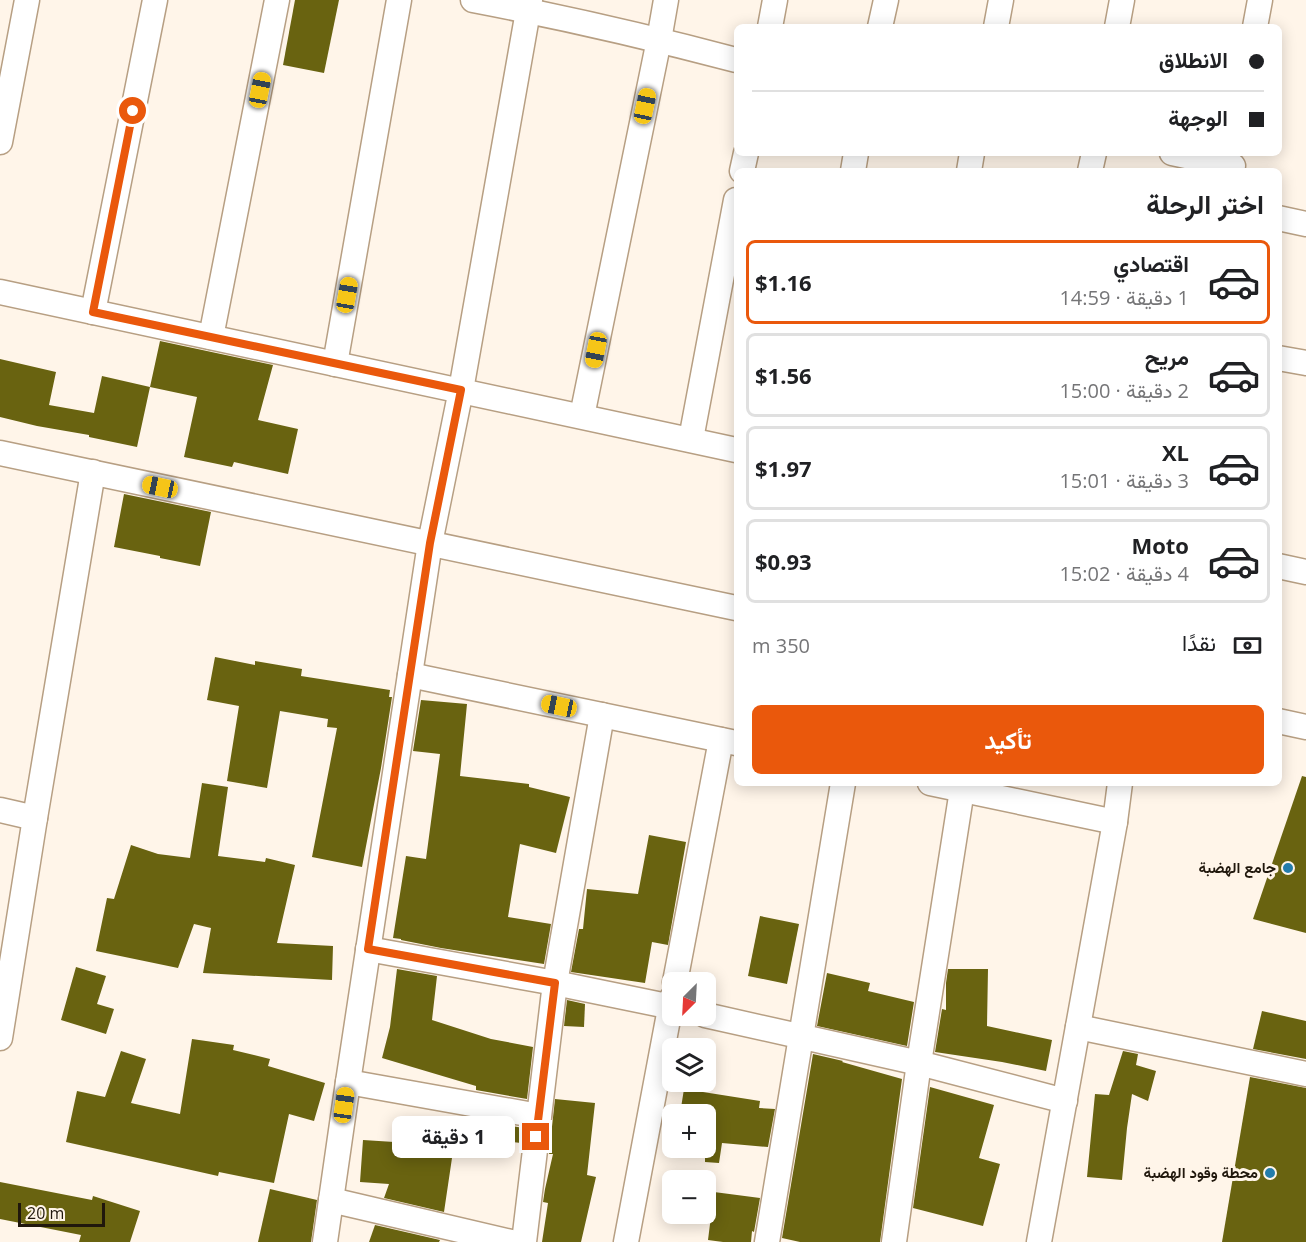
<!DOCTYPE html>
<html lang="ar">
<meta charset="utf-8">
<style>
:root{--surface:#fff;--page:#f6f6f6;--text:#202124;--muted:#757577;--line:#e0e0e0;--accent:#ea580c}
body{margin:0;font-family:"Open Sans",Vazirmatn,sans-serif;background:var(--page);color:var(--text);direction:rtl;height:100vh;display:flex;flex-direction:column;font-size:22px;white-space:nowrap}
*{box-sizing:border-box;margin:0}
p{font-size:20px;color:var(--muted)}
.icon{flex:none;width:33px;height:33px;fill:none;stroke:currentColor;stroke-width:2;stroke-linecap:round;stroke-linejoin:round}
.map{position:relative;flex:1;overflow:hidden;direction:ltr}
.side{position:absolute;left:734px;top:168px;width:548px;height:618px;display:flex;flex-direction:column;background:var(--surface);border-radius:9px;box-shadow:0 3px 15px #0003;direction:rtl}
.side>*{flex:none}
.banner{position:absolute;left:734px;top:24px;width:548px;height:132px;border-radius:9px;box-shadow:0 3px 15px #0003;direction:rtl;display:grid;align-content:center;height:132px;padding:0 18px;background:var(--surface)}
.needle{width:39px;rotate:204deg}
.tools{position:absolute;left:662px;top:972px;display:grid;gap:12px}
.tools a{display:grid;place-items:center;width:54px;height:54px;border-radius:9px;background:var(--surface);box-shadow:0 3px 15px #0003;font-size:30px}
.scale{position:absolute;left:18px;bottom:15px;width:87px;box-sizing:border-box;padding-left:6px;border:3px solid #20170c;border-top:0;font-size:16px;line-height:21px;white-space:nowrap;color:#20170c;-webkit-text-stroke:4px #fff5e9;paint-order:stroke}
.end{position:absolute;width:27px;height:27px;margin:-14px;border:8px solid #ea580c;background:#fff;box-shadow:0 0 0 3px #fff}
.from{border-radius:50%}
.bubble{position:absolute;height:42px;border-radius:9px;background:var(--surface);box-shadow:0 3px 15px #0003;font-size:20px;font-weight:700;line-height:42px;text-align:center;direction:rtl}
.car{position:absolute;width:18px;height:36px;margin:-18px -9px;border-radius:8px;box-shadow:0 0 4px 2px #0007;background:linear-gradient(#f5c518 24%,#345 0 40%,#f5c518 0 76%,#345 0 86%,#f5c518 0)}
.banner b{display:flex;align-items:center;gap:21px;height:57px;font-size:22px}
.banner b+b{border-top:2px solid var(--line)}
.banner i{width:15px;height:15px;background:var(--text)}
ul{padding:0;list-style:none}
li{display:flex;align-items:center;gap:18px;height:84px;margin:0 12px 9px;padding:0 6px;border:3px solid var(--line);border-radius:9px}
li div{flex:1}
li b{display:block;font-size:22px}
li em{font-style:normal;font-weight:700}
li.active{border-color:var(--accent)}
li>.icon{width:54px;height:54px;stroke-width:1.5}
h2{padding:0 18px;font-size:27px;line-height:72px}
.pay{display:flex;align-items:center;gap:15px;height:66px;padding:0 18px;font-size:22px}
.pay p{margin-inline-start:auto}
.primary-button{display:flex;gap:12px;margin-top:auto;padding:12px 18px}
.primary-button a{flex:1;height:69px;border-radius:9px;background:var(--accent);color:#fff;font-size:24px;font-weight:700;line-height:69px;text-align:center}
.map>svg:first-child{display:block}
</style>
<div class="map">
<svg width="1306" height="1242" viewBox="0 0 1306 1242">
<rect width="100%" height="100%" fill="#fff5e9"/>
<!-- building -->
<g fill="#696310">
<polygon points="295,0 339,0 324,73 283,65"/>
<polygon points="160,341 273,365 258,420 298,429 288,474 234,462 232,467 184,457 197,397 150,387"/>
<polygon points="0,359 56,372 49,405 94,413 102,376 150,387 137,447 89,437 89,435 37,426 0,417"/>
<polygon points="124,494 211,512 200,566 160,558 160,556 114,547"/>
<polygon points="215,657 255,665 255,661 302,669 301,676 390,690 389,697 392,697 381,768 362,867 312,857 337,728 327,727 328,719 280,711 267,788 227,781 239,706 207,700"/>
<polygon points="421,700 467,704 460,776 529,784 529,787 570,797 556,853 520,844 508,917 551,924 544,964 441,948 401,940 401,939 393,938 406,856 426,859 440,754 413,751"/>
<polygon points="1302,776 1306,777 1306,933 1253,919"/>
<polygon points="202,783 228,787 218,856 265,862 266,858 295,865 277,943 333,946 332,980 203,973 211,928 194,924 178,968 96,951 107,898 114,899 131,845 158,854 190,858"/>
<polygon points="649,835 686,842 668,945 652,942 645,983 571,972 579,929 583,929 587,889 638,894"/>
<polygon points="760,916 799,924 787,984 748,976"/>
<polygon points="76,967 106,976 97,1004 114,1009 106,1034 61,1020"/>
<polygon points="397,969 437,976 432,1020 491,1039 533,1047 527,1099 476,1090 476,1086 382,1058 390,1027"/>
<polygon points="948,969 988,969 987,1026 1052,1040 1046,1071 1002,1062 935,1052 942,1009 946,1010 946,983"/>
<polygon points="827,973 870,983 868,991 914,1002 907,1046 817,1026"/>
<polygon points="567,1000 585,1004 584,1027 564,1026"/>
<polygon points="1262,1011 1306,1021 1306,1059 1253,1049"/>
<polygon points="192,1039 234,1045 233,1050 270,1059 268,1066 325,1083 314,1121 289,1114 274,1183 219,1172 218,1176 66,1142 77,1091 105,1097 121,1051 146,1059 131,1103 180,1114"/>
<polygon points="1123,1051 1138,1054 1136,1065 1156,1071 1148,1101 1132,1094 1127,1128 1122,1180 1087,1177 1095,1094 1109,1095"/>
<polygon points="813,1054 843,1061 842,1062 902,1079 880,1242 800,1242 782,1238"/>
<polygon points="1250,1077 1306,1088 1306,1242 1222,1242"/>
<polygon points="930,1087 994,1105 979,1158 1000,1164 983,1226 913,1208"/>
<polygon points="684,1089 760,1101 759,1108 775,1109 768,1147 722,1143 719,1163 705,1162 705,1114 680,1114"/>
<polygon points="555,1099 595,1103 587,1175 596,1177 581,1242 542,1242 548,1203 543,1202 545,1189 553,1154 549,1154"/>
<polygon points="472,1119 523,1128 521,1143 470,1137"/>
<polygon points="363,1140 410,1143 409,1151 452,1158 444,1212 384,1198 389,1184 360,1182"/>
<polygon points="0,1182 92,1200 93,1196 140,1211 130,1242 79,1242 81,1235 0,1219"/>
<polygon points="270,1189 317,1200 311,1242 258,1242"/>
<polygon points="714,1192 760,1198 754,1232 752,1231 751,1242 723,1242 708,1240"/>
<polygon points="375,1225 440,1240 439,1242 369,1242"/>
</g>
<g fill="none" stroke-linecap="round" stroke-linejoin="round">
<!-- minor casing -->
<g stroke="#b79f83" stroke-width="27">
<g id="minor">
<path d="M473 0C562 17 649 37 736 60"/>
<polyline points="770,27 775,0"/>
<polyline points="880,27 886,0"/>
<polyline points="996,27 1001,0"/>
<polyline points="1117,27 1122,0"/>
<polyline points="1255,27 1260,0"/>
<polyline points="0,142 27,0"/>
<polyline points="1172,153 1233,166"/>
<polyline points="742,171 746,153"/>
<polyline points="853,171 856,153"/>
<polyline points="969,171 972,153"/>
<polyline points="1090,171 1094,153"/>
<polyline points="1278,218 1306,224"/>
<polyline points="0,292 736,450"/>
<polyline points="93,312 155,0"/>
<polyline points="211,337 277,0"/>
<polyline points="1278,358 1306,363"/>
<polyline points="335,364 399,0"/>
<polyline points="582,416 659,40 666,0"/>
<polyline points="691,439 736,200"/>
<polyline points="0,453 736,608"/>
<polyline points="1278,566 1306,572"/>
<polyline points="410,675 736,743"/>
<polyline points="1278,721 1306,727"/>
<polyline points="930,783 1115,822"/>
<polyline points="0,810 35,818"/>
<polyline points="368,949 555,983 672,1007"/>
<polyline points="675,982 721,740"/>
<polyline points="705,1015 919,1063 1065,1101"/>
<polyline points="1078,1027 1306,1074"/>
<polyline points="0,1038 35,818 93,472"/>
<polyline points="348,1082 539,1116"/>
<polyline points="331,1200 511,1242"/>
<polyline points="325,1242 348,1082 430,543 461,390 530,0"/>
<polyline points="524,1242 555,983 602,715"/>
<polyline points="626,1242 672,998"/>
<polyline points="767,1242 843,783"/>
<polyline points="894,1242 919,1063 962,790"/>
<polyline points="1039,1242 1115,822 1120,783"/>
</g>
</g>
<!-- minor -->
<use href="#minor" stroke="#fff" stroke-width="24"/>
</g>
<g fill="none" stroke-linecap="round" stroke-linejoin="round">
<!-- route -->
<polyline stroke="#ea580c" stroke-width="8" points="133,111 93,312 461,390 430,543 368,949 555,983 536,1137"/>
</g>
<!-- markers -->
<g fill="#247cab" stroke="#fff5e9" stroke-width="2">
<circle cx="1288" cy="868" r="6"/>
<circle cx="1270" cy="1173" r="6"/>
</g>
<g text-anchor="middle" stroke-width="6" stroke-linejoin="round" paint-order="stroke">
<!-- poi labels -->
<g font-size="15" font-weight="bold" fill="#20170c" stroke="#fff5e9" text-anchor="end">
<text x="1276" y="873">جامع الهضبة</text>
<text x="1258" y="1178">محطة وقود الهضبة</text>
</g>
</g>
</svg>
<div class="tools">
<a><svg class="needle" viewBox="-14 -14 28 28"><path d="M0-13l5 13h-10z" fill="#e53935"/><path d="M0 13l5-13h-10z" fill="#757577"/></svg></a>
<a><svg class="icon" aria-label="layers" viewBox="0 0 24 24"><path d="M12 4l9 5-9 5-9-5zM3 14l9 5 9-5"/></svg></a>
<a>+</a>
<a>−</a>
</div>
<div class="scale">20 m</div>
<i class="end from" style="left:133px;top:111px"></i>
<i class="end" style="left:536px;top:1137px"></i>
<div class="bubble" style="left:392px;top:1116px;width:123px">1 دقيقة</div>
<i class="car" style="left:260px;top:90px;rotate:11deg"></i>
<i class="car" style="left:645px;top:106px;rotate:12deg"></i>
<i class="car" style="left:347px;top:295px;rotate:10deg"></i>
<i class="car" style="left:596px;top:350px;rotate:191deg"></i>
<i class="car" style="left:160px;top:487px;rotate:282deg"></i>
<i class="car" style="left:559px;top:706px;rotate:282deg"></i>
<i class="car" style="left:344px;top:1105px;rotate:8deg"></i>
<div class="banner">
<b><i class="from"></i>الانطلاق</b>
<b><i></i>الوجهة</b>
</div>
<section class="side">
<h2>اختر الرحلة</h2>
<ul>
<li class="active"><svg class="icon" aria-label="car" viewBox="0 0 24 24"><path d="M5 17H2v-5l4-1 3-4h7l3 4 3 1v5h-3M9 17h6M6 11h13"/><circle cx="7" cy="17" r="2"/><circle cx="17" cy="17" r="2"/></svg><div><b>اقتصادي</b><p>1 دقيقة · 14:59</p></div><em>$1.16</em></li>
<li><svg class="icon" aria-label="car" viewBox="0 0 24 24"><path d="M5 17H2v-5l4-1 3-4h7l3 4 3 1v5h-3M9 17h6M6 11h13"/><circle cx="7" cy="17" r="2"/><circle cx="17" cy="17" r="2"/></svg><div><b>مريح</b><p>2 دقيقة · 15:00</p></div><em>$1.56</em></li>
<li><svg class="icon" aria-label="car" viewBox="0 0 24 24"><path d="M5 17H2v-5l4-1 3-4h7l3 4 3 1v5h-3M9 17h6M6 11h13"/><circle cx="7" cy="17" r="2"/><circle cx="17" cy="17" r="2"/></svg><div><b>XL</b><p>3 دقيقة · 15:01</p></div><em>$1.97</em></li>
<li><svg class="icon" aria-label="car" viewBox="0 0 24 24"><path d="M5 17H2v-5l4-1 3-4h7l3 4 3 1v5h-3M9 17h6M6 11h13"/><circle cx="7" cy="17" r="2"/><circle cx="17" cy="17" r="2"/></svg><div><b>Moto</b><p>4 دقيقة · 15:02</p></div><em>$0.93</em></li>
</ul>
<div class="pay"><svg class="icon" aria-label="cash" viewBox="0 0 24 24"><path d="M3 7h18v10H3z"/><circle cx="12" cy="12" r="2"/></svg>نقدًا<p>350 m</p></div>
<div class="primary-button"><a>تأكيد</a></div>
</section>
</div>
